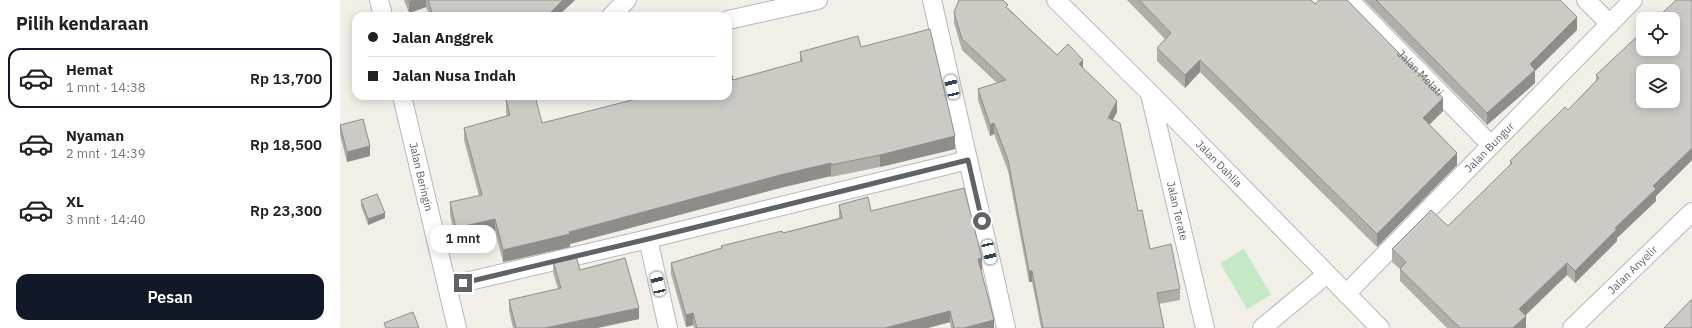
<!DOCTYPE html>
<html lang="id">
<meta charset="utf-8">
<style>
:root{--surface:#fff;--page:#f2f2f2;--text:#222;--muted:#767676;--line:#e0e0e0;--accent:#111827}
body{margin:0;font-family:"IBM Plex Sans",sans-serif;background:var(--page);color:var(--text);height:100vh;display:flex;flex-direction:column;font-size:15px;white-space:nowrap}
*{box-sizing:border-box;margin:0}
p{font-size:13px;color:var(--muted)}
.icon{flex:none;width:22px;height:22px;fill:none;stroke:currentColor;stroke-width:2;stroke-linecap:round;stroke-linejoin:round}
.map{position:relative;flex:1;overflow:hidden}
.sheet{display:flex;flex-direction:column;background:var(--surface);width:340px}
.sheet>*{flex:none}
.guide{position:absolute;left:12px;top:12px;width:380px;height:88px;border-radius:12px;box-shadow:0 2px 10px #0003;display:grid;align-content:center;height:88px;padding:0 16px;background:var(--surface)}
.controls{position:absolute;left:1296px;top:12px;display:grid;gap:8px}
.controls a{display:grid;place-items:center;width:44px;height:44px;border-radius:8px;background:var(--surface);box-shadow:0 2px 10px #0003;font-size:20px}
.end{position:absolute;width:18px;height:18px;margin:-9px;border:5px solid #5f6368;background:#fff;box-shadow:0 0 0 2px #fff}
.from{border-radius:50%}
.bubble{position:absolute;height:28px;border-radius:12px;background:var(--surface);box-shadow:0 2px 10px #0003;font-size:13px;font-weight:600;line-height:28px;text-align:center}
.car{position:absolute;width:12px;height:24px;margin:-12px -6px;border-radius:5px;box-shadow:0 0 3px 1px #0007;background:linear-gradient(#fff 24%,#345 0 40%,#fff 0 76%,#345 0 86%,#fff 0)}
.guide b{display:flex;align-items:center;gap:14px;height:38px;font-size:15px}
.guide b+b{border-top:1px solid var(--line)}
.guide i{width:10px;height:10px;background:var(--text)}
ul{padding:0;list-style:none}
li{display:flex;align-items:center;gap:12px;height:60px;margin:0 8px 6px;padding:0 8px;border:2px solid transparent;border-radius:12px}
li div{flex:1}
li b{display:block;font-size:15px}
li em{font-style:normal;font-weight:600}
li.on{border-color:var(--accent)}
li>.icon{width:36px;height:36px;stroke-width:1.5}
h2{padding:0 16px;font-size:18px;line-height:48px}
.button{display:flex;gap:8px;margin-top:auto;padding:8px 16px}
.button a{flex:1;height:46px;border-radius:12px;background:var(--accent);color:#fff;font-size:16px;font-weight:600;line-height:46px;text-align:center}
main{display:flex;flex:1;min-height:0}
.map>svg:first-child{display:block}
</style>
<main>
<section class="sheet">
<h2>Pilih kendaraan</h2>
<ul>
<li class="on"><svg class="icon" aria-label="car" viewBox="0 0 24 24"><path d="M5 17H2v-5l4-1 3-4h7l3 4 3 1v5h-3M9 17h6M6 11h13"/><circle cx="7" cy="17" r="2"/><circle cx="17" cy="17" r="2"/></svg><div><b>Hemat</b><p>1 mnt · 14:38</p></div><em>Rp 13,700</em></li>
<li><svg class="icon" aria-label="car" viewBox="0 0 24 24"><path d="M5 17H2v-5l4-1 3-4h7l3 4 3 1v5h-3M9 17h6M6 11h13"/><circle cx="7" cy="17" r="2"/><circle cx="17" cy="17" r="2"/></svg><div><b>Nyaman</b><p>2 mnt · 14:39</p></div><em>Rp 18,500</em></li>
<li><svg class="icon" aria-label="car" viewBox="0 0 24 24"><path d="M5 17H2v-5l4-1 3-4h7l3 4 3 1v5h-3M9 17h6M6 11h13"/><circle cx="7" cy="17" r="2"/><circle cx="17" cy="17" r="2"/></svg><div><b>XL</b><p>3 mnt · 14:40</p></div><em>Rp 23,300</em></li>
</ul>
<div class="button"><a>Pesan</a></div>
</section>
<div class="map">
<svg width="1352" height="328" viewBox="0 0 1352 328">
<rect width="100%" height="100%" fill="#f1efe8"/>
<!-- green -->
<polygon fill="#c5e8c5" points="904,249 931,295 907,309 880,263"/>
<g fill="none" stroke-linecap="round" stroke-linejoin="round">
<!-- street casing -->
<g stroke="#b5b8bc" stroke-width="20">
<g id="street">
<polyline points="39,0 43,16"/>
<polyline points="592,0 666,328"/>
<path id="s1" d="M716 0 810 93 1040 328"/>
<path id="s2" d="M1009 0 1151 145"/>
<polyline points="1246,0 1270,24"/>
<polyline points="271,16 287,0"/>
<polyline points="388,20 478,0"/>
<path id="s3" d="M810 94 865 328"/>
<path id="s4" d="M62 96 117 328"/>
<polyline points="308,239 328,328"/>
<polyline points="108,286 308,239 628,160"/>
<path id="s5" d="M1006 294 1293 0"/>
<polyline points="922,328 987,274"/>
<path id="s6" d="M1232 328 1352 212"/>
</g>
</g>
<!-- street -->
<use href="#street" stroke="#fff" stroke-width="18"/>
</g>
<!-- wall -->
<g fill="#afaea9">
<polygon points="64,0 235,0 218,16 90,16 86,7 69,13"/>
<polygon points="787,0 971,0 1103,111 1089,125 1117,165 1037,247 860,72 845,88 817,61 817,48 825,39"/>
<polygon points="1024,0 1220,0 1237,30 1195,71 1195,83 1147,125"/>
<polygon points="1352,0 1352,160 1316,196 1316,201 1277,238 1277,241 1235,283 1227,275 1186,315 1186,328 1107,328 1060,281 1060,269 1052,262 1052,249 1108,226 1170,165 1170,161 1228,110 1256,81 1256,75"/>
<polygon points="668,8 717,55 743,68 777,112 773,120 798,211 810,249 840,289 840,300 819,304 824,328 701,328 692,282 689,282 668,171 654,134 650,136 638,100 638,89 657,83 622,50 614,23 614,12"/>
<polygon points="521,47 615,149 540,167 491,177 491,176 444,187 230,244 230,247 163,262 155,231 116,241 110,215 110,202 139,196 124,140 124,128 167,116 166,113 166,100 202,123 297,99 297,96 388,96 393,80 460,62 460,52"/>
<polygon points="0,125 30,156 7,162 0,135"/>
<polygon points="21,200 45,218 28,225 21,206"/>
<polygon points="499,205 531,211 642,270 640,270 654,328 611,328 610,322 588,328 354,328 353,325 346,327 331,274 331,263 381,248 381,246 443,233 499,218"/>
<polygon points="213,261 240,270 299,319 257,328 173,328 169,311 169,300 218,289 213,272"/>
</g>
<!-- shaded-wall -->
<g fill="#8f8d8a">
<polygon points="74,0 86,0 86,7 69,13 69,2"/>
<polygon points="223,0 235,0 218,16 207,16"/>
<polygon points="178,12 178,16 167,16"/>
<polygon points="1237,17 1237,30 1195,71 1195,83 1147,125 1147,113 1190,64"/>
<polygon points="743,60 743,71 739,64"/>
<polygon points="860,60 860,72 845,88 845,75"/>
<polygon points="1103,98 1103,111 1083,131 1083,118"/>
<polygon points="777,101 777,112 768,129 768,118"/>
<polygon points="654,123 654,134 650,136 650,125"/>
<polygon points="615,136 615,149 540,167 540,155"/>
<polygon points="30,146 30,156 7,162 7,152"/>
<polygon points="1352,148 1352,160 1316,196 1316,201 1277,238 1277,241 1235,283 1235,271 1313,186"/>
<polygon points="1117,153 1117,165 1037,247 1037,234"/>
<polygon points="491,163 491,176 444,187 230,244 230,247 163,262 163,250 444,174"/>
<polygon points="45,213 45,218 28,225 28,219"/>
<polygon points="155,219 155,231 116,241 116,228"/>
<polygon points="642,258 642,270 638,271 638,259"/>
<polygon points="1227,263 1227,275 1179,321 1179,309"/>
<rect x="689" y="271" width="3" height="11"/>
<polygon points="299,308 299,319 257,328 205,328"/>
<polygon points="610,311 610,322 588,328 545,328"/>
<polygon points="353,313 353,325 346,327 346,315"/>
<polygon points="1186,316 1186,328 1173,328"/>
<polygon points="654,320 654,328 624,328"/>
</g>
<!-- building -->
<g fill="#cccac5" stroke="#8f8d8a" fill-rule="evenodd">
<polygon points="68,0 74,0 69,2"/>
<polygon points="88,0 223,0 207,16 181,16 178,12 167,16 93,16"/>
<polygon points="619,0 663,0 668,5 666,7 717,55 728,44 743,60 739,64 777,101 768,118 780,123 798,211 802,210 810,249 831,244 840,289 817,293 824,328 703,328 692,271 689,271 668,160 654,123 650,125 638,89 666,80 622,39 614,12"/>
<polygon points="799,0 971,0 975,4 979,0 1007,0 1103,98 1083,118 1117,153 1037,234 860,60 845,75 817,48 831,33"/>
<polygon points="1036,0 1220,0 1237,17 1190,64 1195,70 1147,113"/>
<path d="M1336 0H1352V148L1313 186 1316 189 1275 228 1277 229 1235 271 1227 263 1179 309 1186 316 1173 328H1120L1060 269 1066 262 1052 249 1091 210 1108 226 1172 163 1170 161 1225 107 1228 110 1259 78 1256 75 1303 31V49H1333V19H1316ZM1303 71H1333V101H1303Z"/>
<polygon points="590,29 615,136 540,155 491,165 491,163 444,174 229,232 230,234 163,250 155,219 116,228 110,202 142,195 124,128 170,115 166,100 183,96 195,96 202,123 300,98 299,96 388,96 388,76 392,75 393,80 462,61 460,52 518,36 521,47"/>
<polygon points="23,119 30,146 7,152 0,125"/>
<polygon points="624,188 642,258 638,259 654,320 624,328 614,328 610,311 545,328 357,328 353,313 346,315 331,263 382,248 381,246 442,231 443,233 502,218 499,205 528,197 531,211"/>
<polygon points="37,194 45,213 28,219 21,200"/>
<polygon points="236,256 240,270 285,258 299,308 205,328 176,328 169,300 221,288 213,261"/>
<polygon points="1352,299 1352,328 1324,328"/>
<polygon points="73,312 79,328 46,328 44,323"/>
</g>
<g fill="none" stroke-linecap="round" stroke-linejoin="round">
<!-- route -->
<polyline stroke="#5f6368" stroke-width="5" points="123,283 308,239 628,160 642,221"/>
</g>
<g text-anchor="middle" stroke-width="3.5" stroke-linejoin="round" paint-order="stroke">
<!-- street labels -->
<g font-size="11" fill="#5f6368" stroke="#fff">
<text dy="4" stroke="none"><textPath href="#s2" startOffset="102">Jalan Melati</textPath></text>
<text dy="4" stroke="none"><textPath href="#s5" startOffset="205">Jalan Bungur</textPath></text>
<text dy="4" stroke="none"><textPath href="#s1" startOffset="231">Jalan Dahlia</textPath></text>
<text dy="4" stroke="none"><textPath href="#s4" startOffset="83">Jalan Beringin</textPath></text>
<text dy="4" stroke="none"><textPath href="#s3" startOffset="120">Jalan Terate</textPath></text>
<text dy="4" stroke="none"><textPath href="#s6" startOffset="84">Jalan Anyelir</textPath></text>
</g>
</g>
</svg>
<div class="controls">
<a><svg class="icon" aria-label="locate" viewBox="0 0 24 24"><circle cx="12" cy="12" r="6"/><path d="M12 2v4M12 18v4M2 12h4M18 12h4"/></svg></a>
<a><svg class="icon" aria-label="layers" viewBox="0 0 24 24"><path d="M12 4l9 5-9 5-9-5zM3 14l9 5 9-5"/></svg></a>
</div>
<i class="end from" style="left:642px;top:221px"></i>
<i class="end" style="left:123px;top:283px"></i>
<div class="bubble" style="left:90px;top:225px;width:66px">1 mnt</div>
<i class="car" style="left:612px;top:87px;rotate:347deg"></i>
<i class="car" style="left:649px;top:252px;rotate:167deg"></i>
<i class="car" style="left:318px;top:284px;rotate:347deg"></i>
<div class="guide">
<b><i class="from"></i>Jalan Anggrek</b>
<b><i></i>Jalan Nusa Indah</b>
</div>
</div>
</main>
